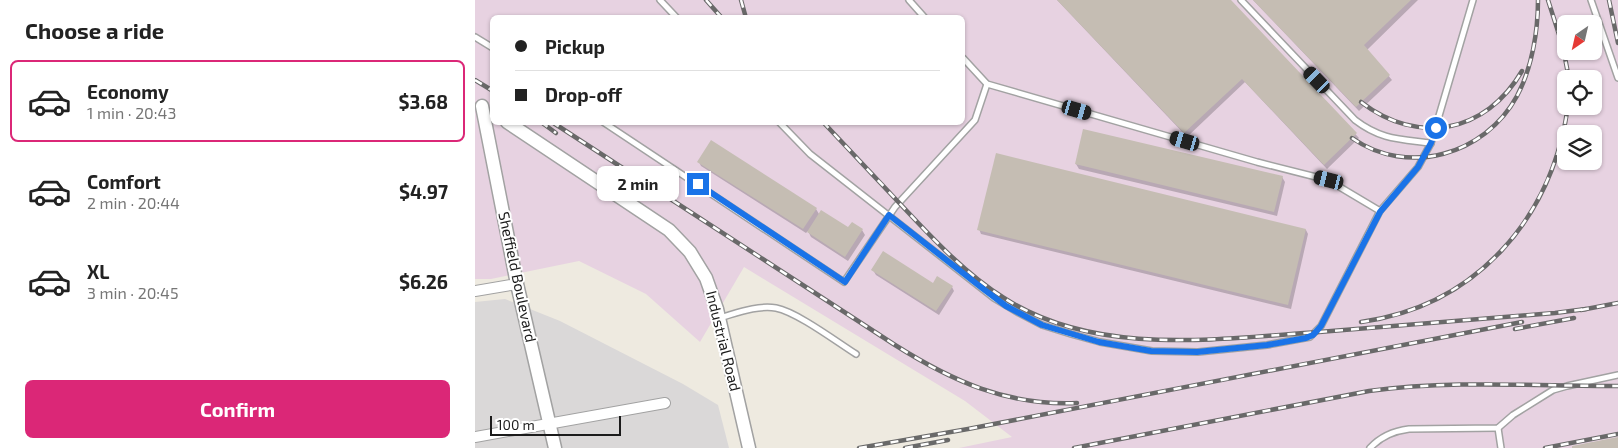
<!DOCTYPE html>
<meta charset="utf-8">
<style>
:root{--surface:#fff;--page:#f6f6f6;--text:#222;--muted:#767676;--line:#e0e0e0;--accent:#db2777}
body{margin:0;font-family:"Exo 2",sans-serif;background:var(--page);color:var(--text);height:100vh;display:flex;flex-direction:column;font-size:19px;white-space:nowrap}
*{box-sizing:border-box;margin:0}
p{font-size:16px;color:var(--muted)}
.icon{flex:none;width:28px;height:28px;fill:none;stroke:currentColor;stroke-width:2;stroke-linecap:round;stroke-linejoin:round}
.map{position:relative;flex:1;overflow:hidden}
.details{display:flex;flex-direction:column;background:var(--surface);width:475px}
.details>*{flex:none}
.hud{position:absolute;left:15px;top:15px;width:475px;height:110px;border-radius:8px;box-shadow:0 1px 4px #0004;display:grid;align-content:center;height:110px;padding:0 25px;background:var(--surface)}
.needle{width:32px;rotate:214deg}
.tools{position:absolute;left:1082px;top:15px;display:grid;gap:10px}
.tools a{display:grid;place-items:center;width:45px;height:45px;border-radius:8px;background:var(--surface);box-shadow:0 1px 4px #0004;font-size:25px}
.scale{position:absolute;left:15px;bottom:12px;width:131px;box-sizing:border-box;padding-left:5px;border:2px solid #1b1b1b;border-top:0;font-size:14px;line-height:18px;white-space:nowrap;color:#1b1b1b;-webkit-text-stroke:4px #fff;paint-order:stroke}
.end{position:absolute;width:22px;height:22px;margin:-11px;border:6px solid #1a73e8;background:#fff;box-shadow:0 0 0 2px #fff}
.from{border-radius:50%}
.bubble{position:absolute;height:35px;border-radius:8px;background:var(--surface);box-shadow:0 1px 4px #0004;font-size:16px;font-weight:700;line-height:35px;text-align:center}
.car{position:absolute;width:15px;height:30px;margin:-15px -8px;border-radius:6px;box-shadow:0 0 4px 1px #0007;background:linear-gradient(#222 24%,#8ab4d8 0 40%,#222 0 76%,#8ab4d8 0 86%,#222 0)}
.hud b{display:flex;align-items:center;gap:18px;height:48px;font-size:19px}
.hud b+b{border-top:1px solid var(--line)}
.hud i{width:12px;height:12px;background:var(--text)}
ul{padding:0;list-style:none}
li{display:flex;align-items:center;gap:15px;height:82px;margin:0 10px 8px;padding:0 15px;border:2px solid transparent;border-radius:8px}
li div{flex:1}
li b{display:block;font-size:19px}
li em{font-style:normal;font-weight:700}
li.active{border-color:var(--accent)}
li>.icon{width:45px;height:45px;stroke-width:1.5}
h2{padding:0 25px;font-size:22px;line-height:60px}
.primary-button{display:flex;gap:10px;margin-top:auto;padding:10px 25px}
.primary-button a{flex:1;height:58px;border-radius:8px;background:var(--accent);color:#fff;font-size:20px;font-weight:700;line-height:58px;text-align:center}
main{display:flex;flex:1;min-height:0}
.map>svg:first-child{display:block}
</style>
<main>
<section class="details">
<h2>Choose a ride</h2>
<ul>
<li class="active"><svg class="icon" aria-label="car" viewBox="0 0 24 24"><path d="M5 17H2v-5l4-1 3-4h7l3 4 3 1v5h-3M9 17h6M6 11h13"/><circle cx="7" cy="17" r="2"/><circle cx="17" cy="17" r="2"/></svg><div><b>Economy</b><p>1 min · 20:43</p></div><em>$3.68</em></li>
<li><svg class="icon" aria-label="car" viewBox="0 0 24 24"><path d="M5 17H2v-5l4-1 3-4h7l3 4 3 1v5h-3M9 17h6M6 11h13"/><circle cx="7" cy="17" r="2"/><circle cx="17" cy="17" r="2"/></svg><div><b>Comfort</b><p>2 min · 20:44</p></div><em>$4.97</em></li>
<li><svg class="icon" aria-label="car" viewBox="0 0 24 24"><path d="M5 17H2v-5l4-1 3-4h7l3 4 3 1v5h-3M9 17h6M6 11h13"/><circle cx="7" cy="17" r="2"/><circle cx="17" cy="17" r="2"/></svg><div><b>XL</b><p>3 min · 20:45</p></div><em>$6.26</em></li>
</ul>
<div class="primary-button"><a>Confirm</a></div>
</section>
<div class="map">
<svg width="1143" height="448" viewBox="0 0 1143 448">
<rect width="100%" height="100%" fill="#eeeae0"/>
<!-- residential -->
<polygon fill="#dad8d8" points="30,299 85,321 208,384 243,405 254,448 0,448 0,302"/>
<!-- industrial -->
<path fill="#e7d2e1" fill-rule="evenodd" d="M0 0H1143V448H484L537 437 490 401 269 267 225 342 171 294 104 261 16 279H0ZM18 18H488V122H18ZM1091 24H1119V51H1091ZM1091 79H1119V106H1091ZM1091 134H1119V161H1091Z"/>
<!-- shadow -->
<g fill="#0003">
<polygon points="582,0 754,0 884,138 852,169 770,82 712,137"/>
<polygon points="778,0 943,0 892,50 917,80 884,111"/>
<polygon points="224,162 341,209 344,214 374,229 387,230 390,235 373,261 336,237 333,231 331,233 226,166"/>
<polygon points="601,164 807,177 810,182 802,216 604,169"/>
<polygon points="504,229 831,230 833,234 816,309 506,234"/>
<polygon points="398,270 458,284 477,287 479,291 464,315 401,275"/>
</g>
<!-- building -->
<g fill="#c5bdb3">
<polygon points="582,0 756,0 882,133 849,165 767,79 709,133"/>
<polygon points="778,0 936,0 889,45 915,75 881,107"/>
<polygon points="608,129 808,176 799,212 600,164"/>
<polygon points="236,140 342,208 328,229 222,162"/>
<polygon points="521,153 831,229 813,305 502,230"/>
<polygon points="346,210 373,227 377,222 388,229 370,257 332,232"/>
<polygon points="408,251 458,283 462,276 478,286 461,311 396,270"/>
<polygon points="1143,437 1143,448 1097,448 1097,446"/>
</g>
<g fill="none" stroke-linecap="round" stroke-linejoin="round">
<!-- service casing -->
<g stroke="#a2a2a2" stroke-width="8">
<g id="service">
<polyline points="185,0 202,18"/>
<polyline points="434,0 450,18"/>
<path d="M766 0 880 120C906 140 925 139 956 143"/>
<polyline points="1116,0 1143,78"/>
<polyline points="0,37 18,48"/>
<polyline points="488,58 512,84 782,162 853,180 905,211"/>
<polyline points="128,122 369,282 420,207 500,120 512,84"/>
<polyline points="304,122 335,154 519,298 544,313 567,325 596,334 625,342 677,351 723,352 792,345 835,337 846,326 905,211 943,167 956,143 998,0"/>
<path d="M244 318C262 313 282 305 301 308 322 312 362 342 381 354"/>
<polyline points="1023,428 1026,448"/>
<path d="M895 448C906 436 918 431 934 429L1023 428 1038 415 1078 390 1092 386 1143 375"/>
</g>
</g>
<!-- minor casing -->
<g stroke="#a2a2a2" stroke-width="12">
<g id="minor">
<polyline points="0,291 42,284"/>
<polyline points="0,437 190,403"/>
</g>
</g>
<!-- tertiary casing -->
<g stroke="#a2a2a2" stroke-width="15">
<g id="tertiary">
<polyline points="7,106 42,284 80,448"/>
<polyline points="32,122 194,230 215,252 231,278 242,309 274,448"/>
</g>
</g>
<!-- service -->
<use href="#service" stroke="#fff" stroke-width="5"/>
<!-- minor -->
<use href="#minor" stroke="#fff" stroke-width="10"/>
<!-- tertiary -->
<use href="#tertiary" stroke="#fff" stroke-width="12"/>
<!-- rail casing -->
<g stroke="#696969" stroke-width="4.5">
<g id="rail">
<polyline points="231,0 247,18"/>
<polyline points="266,0 271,18"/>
<polyline points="1073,0 1088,47 1094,79"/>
<polyline points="1134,0 1143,43"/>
<polyline points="0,80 18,91"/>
<path d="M886 102C943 146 1011 133 1047 71"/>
<polyline points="66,122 81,133"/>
<path d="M77 122 420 345C477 381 532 406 602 403"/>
<path d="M348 122C375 151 402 179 429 208 460 241 491 274 529 298 621 357 741 339 844 332 922 326 1001 319 1080 313L1111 309"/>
<path d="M877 138C933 177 1010 155 1042 96 1057 68 1063 31 1063 0"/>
<polyline points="1106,310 1143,303"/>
<path d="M886 322C1001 306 1077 219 1093 106"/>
<polyline points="1040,329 1099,318"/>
<polyline points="384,448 493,429 1047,322"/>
<polyline points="430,448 473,440"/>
<path d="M599 448 894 391C976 380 1060 386 1143 386"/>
<polyline points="1070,448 1143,434"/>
</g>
</g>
<!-- rail -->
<use href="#rail" stroke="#fff" stroke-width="2.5" stroke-dasharray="8" stroke-linecap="butt"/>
</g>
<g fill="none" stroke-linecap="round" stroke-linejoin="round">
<!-- route -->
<polyline stroke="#1a73e8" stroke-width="6" points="223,184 370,282 414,215 507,288 531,306 567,325 624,342 676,351 722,352 792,345 831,338 838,335 846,326 905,212 943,167 956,143 961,128"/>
</g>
<g text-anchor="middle" stroke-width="4" stroke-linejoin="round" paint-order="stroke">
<!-- street labels -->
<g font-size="15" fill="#1b1b1b" stroke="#fff">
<text transform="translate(42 277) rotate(78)" y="5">Sheffield Boulevard</text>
<text transform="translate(248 341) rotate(76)" y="5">Industrial Road</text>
</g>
</g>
</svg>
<div class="tools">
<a><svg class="needle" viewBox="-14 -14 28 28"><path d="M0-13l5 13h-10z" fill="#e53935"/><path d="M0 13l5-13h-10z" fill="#767676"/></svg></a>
<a><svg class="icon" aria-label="locate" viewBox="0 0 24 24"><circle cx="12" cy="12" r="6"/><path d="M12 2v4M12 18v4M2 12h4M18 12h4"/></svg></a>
<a><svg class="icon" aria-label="layers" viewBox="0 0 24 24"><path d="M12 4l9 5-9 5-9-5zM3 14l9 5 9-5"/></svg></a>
</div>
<div class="scale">100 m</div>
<i class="end from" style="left:961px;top:128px"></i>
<i class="end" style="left:223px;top:184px"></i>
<div class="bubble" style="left:122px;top:166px;width:82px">2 min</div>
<i class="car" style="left:842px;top:80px;rotate:316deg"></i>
<i class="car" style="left:602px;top:110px;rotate:106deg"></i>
<i class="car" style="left:710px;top:141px;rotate:286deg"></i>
<i class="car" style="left:854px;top:180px;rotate:284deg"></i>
<div class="hud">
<b><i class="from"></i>Pickup</b>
<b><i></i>Drop-off</b>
</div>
</div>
</main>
